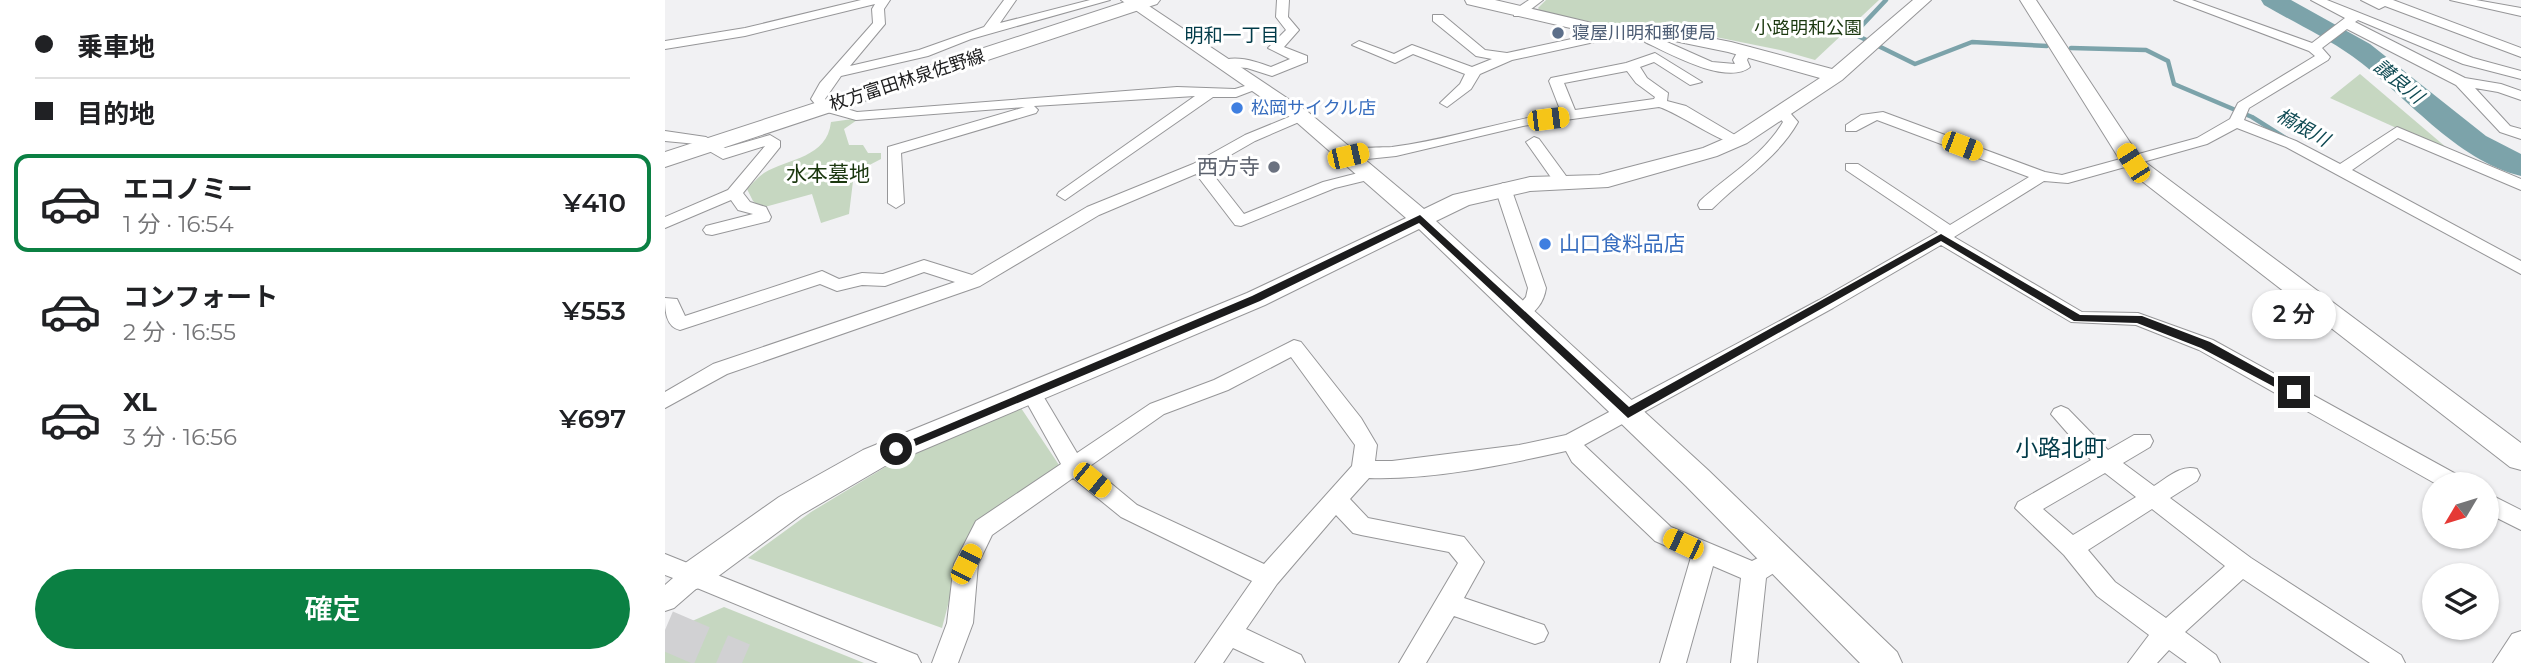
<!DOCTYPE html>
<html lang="ja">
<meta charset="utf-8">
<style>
:root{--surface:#fff;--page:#f6f6f6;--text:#202124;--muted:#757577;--line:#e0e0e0;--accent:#0b8043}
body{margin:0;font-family:Montserrat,"Noto Sans JP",sans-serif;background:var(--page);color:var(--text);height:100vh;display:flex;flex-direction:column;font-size:26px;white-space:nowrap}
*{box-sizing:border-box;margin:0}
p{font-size:23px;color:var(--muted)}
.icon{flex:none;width:38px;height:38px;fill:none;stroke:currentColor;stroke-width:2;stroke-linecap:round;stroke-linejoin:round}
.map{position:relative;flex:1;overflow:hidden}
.panel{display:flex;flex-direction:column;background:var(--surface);width:665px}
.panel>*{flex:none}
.hud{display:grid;align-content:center;height:154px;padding:0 35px;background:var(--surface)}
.needle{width:46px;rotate:232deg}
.buttons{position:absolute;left:1757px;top:472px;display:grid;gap:14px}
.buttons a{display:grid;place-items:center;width:77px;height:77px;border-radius:50%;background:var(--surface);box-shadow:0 2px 5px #0004;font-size:35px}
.end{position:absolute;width:32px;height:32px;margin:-16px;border:9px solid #1c1c1d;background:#fff;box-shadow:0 0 0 4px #fff}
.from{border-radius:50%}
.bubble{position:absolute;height:49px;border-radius:24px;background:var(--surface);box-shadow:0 2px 5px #0004;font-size:23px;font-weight:600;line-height:49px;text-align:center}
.car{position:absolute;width:21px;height:42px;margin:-21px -10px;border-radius:9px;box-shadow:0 0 5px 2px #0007;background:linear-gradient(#f5c518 24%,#345 0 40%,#f5c518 0 76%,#345 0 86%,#f5c518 0)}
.hud b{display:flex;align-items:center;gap:24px;height:66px;font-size:26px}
.hud b+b{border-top:2px solid var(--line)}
.hud i{width:18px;height:18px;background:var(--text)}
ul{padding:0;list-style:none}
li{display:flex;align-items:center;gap:21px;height:98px;margin:0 14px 10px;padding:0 21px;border:4px solid transparent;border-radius:14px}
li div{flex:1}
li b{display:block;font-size:26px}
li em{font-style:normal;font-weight:600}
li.selected{border-color:var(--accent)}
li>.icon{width:63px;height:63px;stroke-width:1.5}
.primary-button{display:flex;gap:14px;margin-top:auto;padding:14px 35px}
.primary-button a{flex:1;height:80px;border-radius:42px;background:var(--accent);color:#fff;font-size:28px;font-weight:600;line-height:80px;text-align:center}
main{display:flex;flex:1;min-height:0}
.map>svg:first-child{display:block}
</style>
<main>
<section class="panel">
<div class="hud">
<b><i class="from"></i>乗車地</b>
<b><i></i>目的地</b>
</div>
<ul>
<li class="selected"><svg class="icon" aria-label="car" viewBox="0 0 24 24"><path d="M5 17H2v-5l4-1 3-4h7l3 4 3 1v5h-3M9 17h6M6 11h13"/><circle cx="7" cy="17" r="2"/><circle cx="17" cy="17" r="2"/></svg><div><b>エコノミー</b><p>1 分 · 16:54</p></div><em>¥410</em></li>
<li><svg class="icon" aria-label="car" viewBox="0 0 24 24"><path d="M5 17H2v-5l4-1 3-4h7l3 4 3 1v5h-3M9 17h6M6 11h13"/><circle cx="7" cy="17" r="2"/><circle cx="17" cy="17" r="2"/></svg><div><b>コンフォート</b><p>2 分 · 16:55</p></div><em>¥553</em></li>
<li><svg class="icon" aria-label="car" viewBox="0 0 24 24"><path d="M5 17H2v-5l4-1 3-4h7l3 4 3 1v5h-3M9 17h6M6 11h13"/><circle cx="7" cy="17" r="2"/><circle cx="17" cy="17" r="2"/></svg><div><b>XL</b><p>3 分 · 16:56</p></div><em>¥697</em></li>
</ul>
<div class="primary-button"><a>確定</a></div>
</section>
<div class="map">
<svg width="1856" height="663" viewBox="0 0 1856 663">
<rect width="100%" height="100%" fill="#f1f1f3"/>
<!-- green -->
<g fill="#c6d7c1">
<polygon points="881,0 1214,0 1150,60 1115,50 1001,27 932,23 876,12 873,8"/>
<polygon points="1695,74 1789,154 1665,98"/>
<path d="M195 118 179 129 184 145H198L203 153H216V159L189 173 184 214 156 223 147 194 96 208 88 201 82 189C87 184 93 177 99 173 124 158 162 158 166 122Z"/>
<polygon points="356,408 396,468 309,528 291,574 277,628 83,558 146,512 227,463"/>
<polygon points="59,607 199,663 0,663 0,633"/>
</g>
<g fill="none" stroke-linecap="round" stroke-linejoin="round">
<!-- stream -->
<g stroke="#7ca3aa" stroke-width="4.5">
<polyline points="1221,0 1189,34 1250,64 1307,42 1382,46"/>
<polyline points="1406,48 1481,50 1503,61 1509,84 1587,117 1622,139"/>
</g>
<!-- river -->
<path fill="#7ca3aa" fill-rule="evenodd" d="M1596 0H1626L1705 44 1821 136 1856 154V176C1790 160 1741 95 1687 56 1660 37 1628 22 1599 5Z"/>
<!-- highway-tunnel -->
<polyline stroke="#d1d1d3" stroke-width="40" stroke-dasharray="40 20" stroke-linecap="butt" points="0,630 77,663"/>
<!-- street casing -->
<g stroke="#969698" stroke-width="2">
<g id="street">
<polygon points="196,0 225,0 219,9 220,24 185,66 254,50 319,27 339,0 351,0 335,23 425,0 445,0 306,39 263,56 176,76 160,99 165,104 192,112 512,87 570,89 593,82 600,86 571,97 548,97 400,200 392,195 394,192 530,96 369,106 373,110 371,113 236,153 239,203 231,208 223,203 223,147 360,107 191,120 155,110 146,99 155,83 208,23 207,9 210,4 80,36 0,49 0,41 80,28"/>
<path d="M612 0H624L623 17 634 30 619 47 642 56V62L607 76 582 68 556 66 554 63C567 53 592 62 606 67L625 59 603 48 621 30 611 17Z"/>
<polygon points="864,0 878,0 857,16 849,16 849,10"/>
<path d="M1509 0H1527L1647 43 1680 18 1646 0H1662L1808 58 1856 71V79L1798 64 1693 20 1690 22 1800 78 1836 84 1856 91V100L1833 92 1810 88 1845 126 1856 129V139L1835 132 1791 85 1682 29 1657 48 1665 57 1663 60 1584 108 1579 120 1631 141 1675 164 1732 127 1856 179V190L1733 138 1687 170 1856 261V274L1621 147 1572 128 1542 144 1403 183 1379 181 1289 237 1417 312 1473 313 1548 340 1800 479 1803 485H1773L1534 350 1471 325 1406 322 1276 245 1168 308 919 445 1006 527 1087 561 1115 547 1123 550 1127 557 1123 564 1101 578 1092 663H1066L1076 578 1048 566 1021 663H995L1026 557 990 541 907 462 901 451C838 465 768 480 704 478L685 499 703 518 799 537 819 562 799 598 879 625 883 633 879 641 870 644 789 616 761 663H734L793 563 784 552 696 535 688 533 671 515 612 584 581 629 636 655 640 663H600L568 648 558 663H530L587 581 456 517 408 478 327 535 313 564 308 623 293 663H267L282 623 289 564 311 521 396 464 357 394 360 389H374L412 453 485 404 549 380 629 340 636 342 696 418 712 445 710 461H727L854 445 901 435 1154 300 1273 232 1181 170V164H1193L1285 225 1364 177 1212 120 1191 131H1181V125L1196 115 1218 112 1380 172 1397 175 1532 138 1565 119 1573 103 1650 56 1644 51ZM626 357 690 445 687 466 599 564 472 505 425 466 499 414 563 390Z"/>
<polygon points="1696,0 1728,0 1856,48 1856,57 1720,6 1714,9"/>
<polygon points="1785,0 1811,0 1856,8 1856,16"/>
<polygon points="768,15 778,15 820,50 842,53 925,35 937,25 943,29 934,41 847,60 815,74 806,89 782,107 775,103 795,84 800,74 748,54 730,63 687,45 694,41 729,54 747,45 807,67 827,59 811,56 768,21"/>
<path d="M985 29H995L997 32 993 38 1047 62 1070 64 1068 60 1075 47H1085L1087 50 1082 60 1085 67C1062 86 1003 53 980 42L978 39Z"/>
<path d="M990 53 1037 82 1025 85 989 62 975 67 982 78 1003 93 1002 101 1021 106 1075 138V144C1062 147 1014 113 994 107L858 126 731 156 683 161 675 156C685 146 713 148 727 147 784 140 839 120 896 112L884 81 886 78 961 63ZM962 71 971 83 990 97 989 99 910 110 899 83Z"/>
<path d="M1115 106 1120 107 1133 122C1112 159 1077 179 1047 209H1035L1033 205 1035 201C1063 175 1098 156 1118 122L1108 110Z"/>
<path d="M636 112 643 116 641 119 590 141 543 168 579 214 658 182 705 170 711 172V178L670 188 576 226 570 225 531 174 434 215 315 286 62 374 0 408V392L48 364 290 282 259 272 220 286 197 285 172 291 155 284 15 330C1 327 0 311 0 298L12 299 20 316 157 271 174 279 197 273 218 274 259 260 307 275 422 207 528 164 580 135Z"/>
<polygon points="0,131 41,137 60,148 105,135 115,141 115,147 78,193 85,202 101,207 106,217 104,221 47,235 41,234 38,230 41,226 88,214 73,210 66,200 0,228 0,217 63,190 100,146 58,159 32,144 0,141"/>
<polygon points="869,137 874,139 904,180 904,186 892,186 861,142"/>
<path d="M838 183 846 188 881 288C879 302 870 315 856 319L847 313 861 297 863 288 830 188Z"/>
<path d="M1396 406 1403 409 1443 450 1469 435H1485L1488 441 1485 447 1458 463 1489 486C1502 478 1516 464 1532 469L1535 475 1532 481 1505 498 1586 558 1736 655 1740 663H1705L1578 579 1520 632 1551 655 1555 663H1522L1504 650 1492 663H1463L1484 635 1432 596 1399 555 1350 508 1353 502 1426 460 1386 414 1389 409ZM1440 473 1471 497 1408 535 1378 509ZM1487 509 1560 566 1501 618 1450 582 1423 550Z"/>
<polygon points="1822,493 1856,510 1856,530 1822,513"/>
<polygon points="0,554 252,655 256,663 213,663 32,588 9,608 0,611 0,585 8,578 0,575"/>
<polygon points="1856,631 1856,663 1828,663 1847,634"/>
</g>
</g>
<!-- secondary casing -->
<g stroke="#969698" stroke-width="2">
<g id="secondary">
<polygon points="456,0 475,0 643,112 759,209 788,195 865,177 934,175 1038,148 1068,135 1155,78 1063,52 990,37 927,33 802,4 800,0 830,0 927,23 990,27 1066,42 1167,69 1248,0 1266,0 1177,80 1082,143 1052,156 943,187 865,191 804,205 771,221 1043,470 1232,652 1237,663 1195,663 1021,486 754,229 600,305 220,466 136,515 40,586 28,590 16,586 11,576 16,566 114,497 198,450 582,293 741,218 629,120"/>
<polygon points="1355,0 1371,0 1476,159 1856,443 1856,470 1845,467 1460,168"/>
</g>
</g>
<!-- primary casing -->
<g stroke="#969698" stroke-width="2">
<polygon id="primary" points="466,0 495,0 492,4 0,167 0,152"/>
</g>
<!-- street -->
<use href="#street" fill="#fff" fill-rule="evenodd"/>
<!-- secondary -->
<use href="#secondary" fill="#fff" fill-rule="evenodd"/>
<!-- primary -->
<use href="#primary" fill="#fff" fill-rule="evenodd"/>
</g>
<!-- route -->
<polygon fill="#1c1c1d" points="755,215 964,407 1276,234 1415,315 1477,316 1545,342 1635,392 1625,395 1536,348 1472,323 1409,321 1276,241 963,418 754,223 595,301 236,452 227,452 225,449 587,296"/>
<!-- markers -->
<circle fill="#5c6f8a" stroke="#fff" stroke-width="2.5" cx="893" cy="33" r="7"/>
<g fill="#3f7fe0" stroke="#fff" stroke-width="2.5">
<circle cx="572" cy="108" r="7"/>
<circle cx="880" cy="244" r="7"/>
</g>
<circle fill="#6b7280" stroke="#fff" stroke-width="2.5" cx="609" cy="167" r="7"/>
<g text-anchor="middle" stroke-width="6" stroke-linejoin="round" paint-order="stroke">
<!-- far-park labels -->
<g font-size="18" fill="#1b380f" stroke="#fff">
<text x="1143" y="34">小路明和公園</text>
</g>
<!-- far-service labels -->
<g font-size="18" fill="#4e5e75" stroke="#fff" text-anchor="start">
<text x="907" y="39">寝屋川明和郵便局</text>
</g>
<!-- far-street labels -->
<g font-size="18" fill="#1c1c1d" stroke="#fff">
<text transform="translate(242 80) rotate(-18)" y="6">枚方富田林泉佐野線</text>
</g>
<!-- far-shop labels -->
<g font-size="18" fill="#366cbe" stroke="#fff" text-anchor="start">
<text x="586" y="114">松岡サイクル店</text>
</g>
<!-- far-neighbourhood labels -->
<g font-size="19" fill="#003a48" stroke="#fff">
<text x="567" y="42">明和一丁目</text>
</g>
<!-- far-water labels -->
<g font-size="19" font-style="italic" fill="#0f4a53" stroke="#fff">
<text transform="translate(1734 81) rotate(39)" y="7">讃良川</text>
<text transform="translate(1638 127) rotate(29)" y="7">楠根川</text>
</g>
<!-- worship labels -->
<g font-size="21" fill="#5b616d" stroke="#fff" text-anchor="end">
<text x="595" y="174">西方寺</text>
</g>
<!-- park labels -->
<g font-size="21" fill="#1b380f" stroke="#fff">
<text x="163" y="181">水本墓地</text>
</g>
<!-- shop labels -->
<g font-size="21" fill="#366cbe" stroke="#fff" text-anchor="start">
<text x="894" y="251">山口食料品店</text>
</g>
<!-- neighbourhood labels -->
<g font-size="23" fill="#003a48" stroke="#fff">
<text x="1396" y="456">小路北町</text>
</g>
</g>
</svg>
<div class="buttons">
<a><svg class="needle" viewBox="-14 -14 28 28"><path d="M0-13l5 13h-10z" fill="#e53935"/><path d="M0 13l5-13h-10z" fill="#757577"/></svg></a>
<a><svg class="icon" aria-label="layers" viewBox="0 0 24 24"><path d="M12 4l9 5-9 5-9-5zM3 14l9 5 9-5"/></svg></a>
</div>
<i class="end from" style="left:231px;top:449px"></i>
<i class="end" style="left:1629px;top:392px"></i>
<div class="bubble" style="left:1587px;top:290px;width:84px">2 分</div>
<i class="car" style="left:883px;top:119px;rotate:83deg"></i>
<i class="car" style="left:1297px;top:146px;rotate:111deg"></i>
<i class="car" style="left:683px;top:156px;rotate:77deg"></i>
<i class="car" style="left:1468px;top:163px;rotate:327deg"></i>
<i class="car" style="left:427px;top:480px;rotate:129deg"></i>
<i class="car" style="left:1018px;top:544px;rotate:295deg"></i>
<i class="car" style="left:301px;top:564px;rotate:27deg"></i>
</div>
</main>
